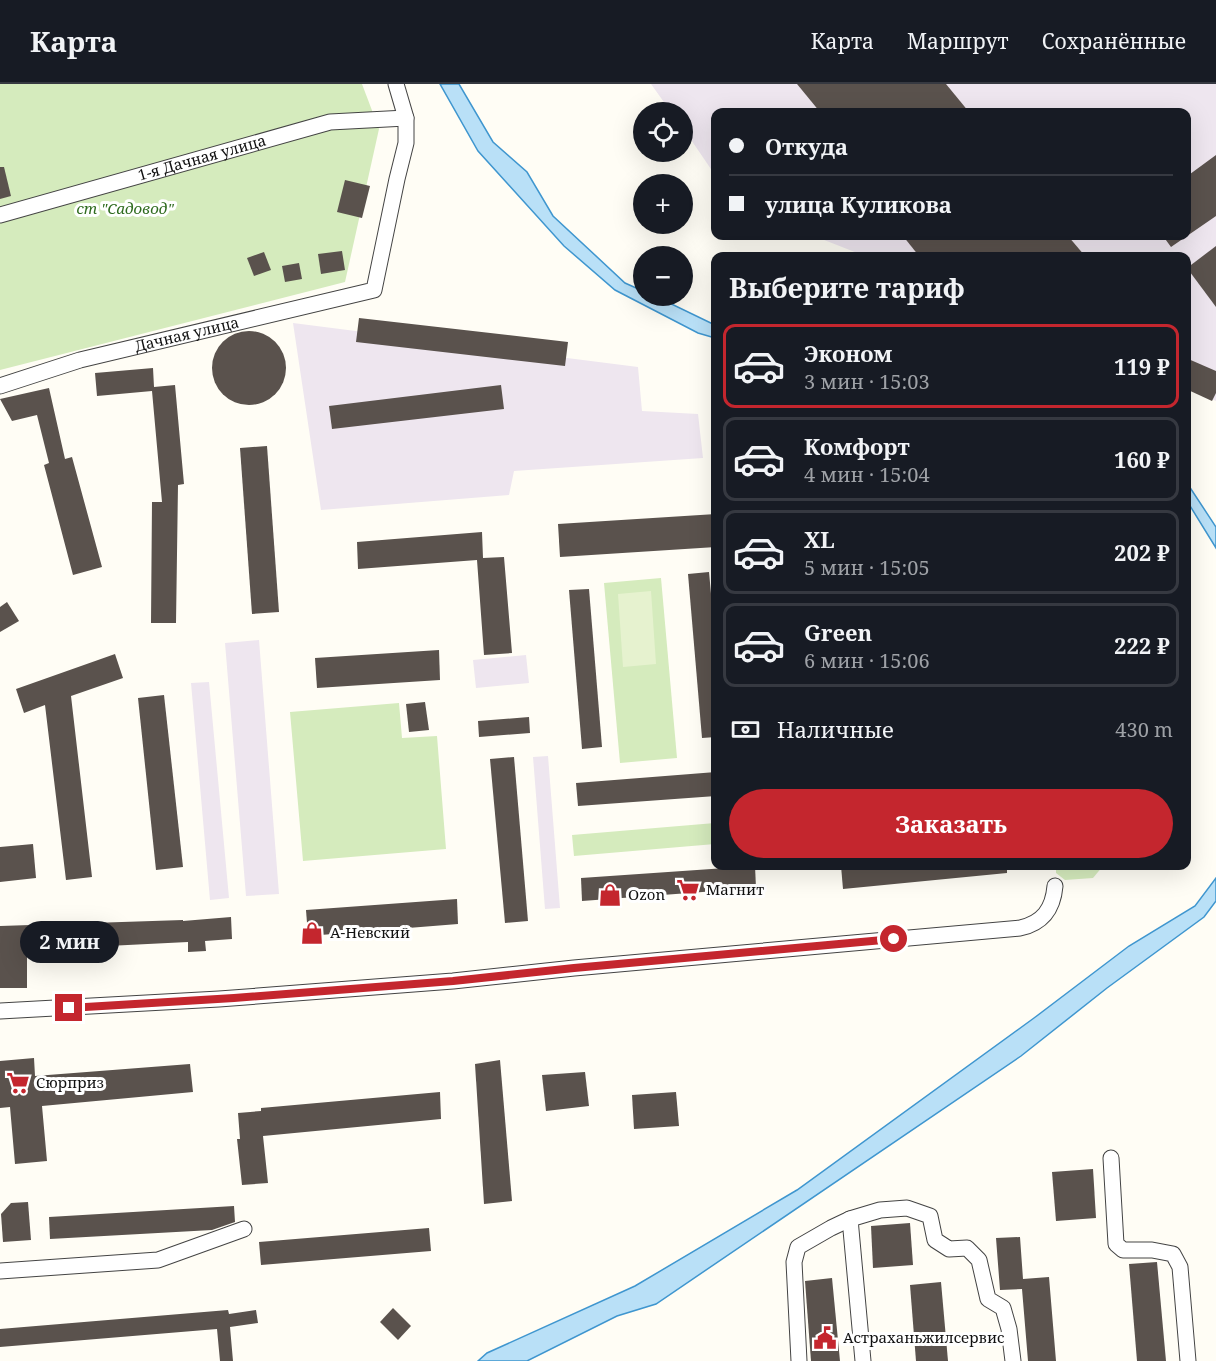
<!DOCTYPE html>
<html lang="ru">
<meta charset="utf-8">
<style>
:root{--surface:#171b24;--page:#242831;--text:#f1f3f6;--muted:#9ea1a6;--line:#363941;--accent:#c4262e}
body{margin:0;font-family:"Noto Serif",serif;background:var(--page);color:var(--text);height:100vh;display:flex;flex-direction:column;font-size:22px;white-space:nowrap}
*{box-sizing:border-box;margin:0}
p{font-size:20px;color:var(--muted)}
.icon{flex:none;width:33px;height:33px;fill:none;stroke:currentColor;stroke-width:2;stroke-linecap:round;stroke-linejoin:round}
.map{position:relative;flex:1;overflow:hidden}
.sheet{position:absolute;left:711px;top:168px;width:480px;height:618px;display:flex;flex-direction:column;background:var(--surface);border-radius:12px;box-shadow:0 6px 24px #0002}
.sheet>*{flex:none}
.guide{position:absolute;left:711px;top:24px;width:480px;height:132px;border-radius:12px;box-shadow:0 6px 24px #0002;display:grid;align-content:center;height:132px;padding:0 18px;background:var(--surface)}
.buttons{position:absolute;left:633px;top:18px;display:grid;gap:12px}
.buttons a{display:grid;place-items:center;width:60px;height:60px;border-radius:50%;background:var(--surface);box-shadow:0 6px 24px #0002;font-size:30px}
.end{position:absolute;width:27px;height:27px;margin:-14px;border:8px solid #c4262e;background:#fff;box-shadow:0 0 0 3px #fff}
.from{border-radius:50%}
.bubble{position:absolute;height:42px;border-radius:21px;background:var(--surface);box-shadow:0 6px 24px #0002;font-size:20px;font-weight:700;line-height:42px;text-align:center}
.guide b{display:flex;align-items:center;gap:21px;height:57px;font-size:22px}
.guide b+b{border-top:2px solid var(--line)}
.guide i{width:15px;height:15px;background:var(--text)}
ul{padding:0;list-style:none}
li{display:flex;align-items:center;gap:18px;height:84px;margin:0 12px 9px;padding:0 6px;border:3px solid var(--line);border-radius:12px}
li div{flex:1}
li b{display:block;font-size:22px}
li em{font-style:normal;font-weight:700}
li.selected{border-color:var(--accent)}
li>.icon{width:54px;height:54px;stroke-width:1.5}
h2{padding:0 18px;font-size:27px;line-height:72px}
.pay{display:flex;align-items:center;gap:15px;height:66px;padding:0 18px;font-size:22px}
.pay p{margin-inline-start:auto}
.action{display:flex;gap:12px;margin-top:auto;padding:12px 18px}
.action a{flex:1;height:69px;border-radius:36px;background:var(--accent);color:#fff;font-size:24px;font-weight:700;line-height:69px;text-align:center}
header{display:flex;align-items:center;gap:36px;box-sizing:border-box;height:84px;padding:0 30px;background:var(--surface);border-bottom:2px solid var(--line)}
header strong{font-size:28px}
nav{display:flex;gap:33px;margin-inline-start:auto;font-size:21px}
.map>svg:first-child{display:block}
</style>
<header>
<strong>Карта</strong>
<nav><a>Карта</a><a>Маршрут</a><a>Сохранённые</a></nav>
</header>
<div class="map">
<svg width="1216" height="1277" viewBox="0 0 1216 1277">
<rect width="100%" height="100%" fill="#fffdf5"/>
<!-- industrial -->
<g fill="#eee6ef">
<polygon points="651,0 1216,0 1216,317 1187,305 1186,172 865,172 814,152 1186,152 1186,28 716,28 715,91 683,44 682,28 671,28"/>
<polygon points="293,239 638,283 642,327 698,330 703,374 514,387 509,411 321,426"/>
<polygon points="259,556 279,810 246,812 225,559"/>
<polygon points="526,571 529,599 476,604 473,576"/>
<polygon points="209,598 229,814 210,816 191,599"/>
<polygon points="548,672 560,824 545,825 533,673"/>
</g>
<!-- green -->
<g fill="#d5ebbd">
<polygon points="0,0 362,0 379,45 345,198 0,286"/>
<polygon points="661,494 677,674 620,679 604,499"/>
<polygon points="399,619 402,654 437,652 446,765 303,777 290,628"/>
<polygon points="715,739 715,760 574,772 572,751"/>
<polygon points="1056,782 1103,782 1093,794 1065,796 1056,789"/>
</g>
<!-- pitch -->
<polygon fill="#e6f2cf" points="651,507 656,580 623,583 618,510"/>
<!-- water -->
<g fill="#b9e0f7" stroke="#3f96cf" stroke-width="1.5">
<polygon points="440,0 459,0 493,58 527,88 553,132 625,199 643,207 644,212 655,212 715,241 715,254 698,249 615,206 564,162 478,67"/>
<polygon points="1187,399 1216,443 1216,464 1187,417"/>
<polygon points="1216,794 1216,817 1204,833 1107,904 1021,972 656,1220 617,1232 527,1277 478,1277 487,1269 635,1202 797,1106 1034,934 1129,862 1195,822"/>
</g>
<!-- building -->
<g fill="#5a524d">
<polygon points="797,0 946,0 969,28 820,28"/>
<polygon points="1216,71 1216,132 1171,163 1163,152 1186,152 1186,93"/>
<polygon points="0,83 4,83 11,112 0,115"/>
<polygon points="345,96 370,102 362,134 337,128"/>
<polygon points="903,152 1068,152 1085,172 919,172"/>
<polygon points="1216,162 1216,223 1187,184"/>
<polygon points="342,167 345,186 321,190 318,170"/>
<polygon points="264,168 271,186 254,192 247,174"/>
<polygon points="299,179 302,195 285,198 282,182"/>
<polygon points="359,234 568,258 565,282 356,258"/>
<circle cx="249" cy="284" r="37"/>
<polygon points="1186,274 1216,287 1216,309 1212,317 1186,305"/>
<polygon points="153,284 154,303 175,301 184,400 178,401 176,539 151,539 152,418 162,418 152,307 97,312 95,289"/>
<polygon points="501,301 504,325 332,345 329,322"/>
<polygon points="49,304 65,375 72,373 102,483 73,491 44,381 49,379 37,331 12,337 0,315"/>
<polygon points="267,362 279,528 252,530 240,364"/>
<polygon points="716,430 716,463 560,473 558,440"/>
<polygon points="482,448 483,474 504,473 512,569 484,571 477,476 358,485 357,458"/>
<polygon points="709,488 716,563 716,653 702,654 688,490"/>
<polygon points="589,505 602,663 582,665 569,506"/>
<polygon points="7,518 19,537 0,548 0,523"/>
<polygon points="439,566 440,596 317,604 315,574"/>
<polygon points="115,570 123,594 71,612 92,793 66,796 45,621 24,629 16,605"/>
<polygon points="164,611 183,783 156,786 138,614"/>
<polygon points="425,618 429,646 409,648 406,620"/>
<polygon points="529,633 530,649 479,653 478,637"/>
<polygon points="514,673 528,837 505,839 490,675"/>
<polygon points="716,688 716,712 578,722 576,699"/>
<polygon points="33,760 36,794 0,798 0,763"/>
<polygon points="755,782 756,804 582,817 581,794"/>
<polygon points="841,782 1007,782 1007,789 843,805"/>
<polygon points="457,815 458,840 308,852 306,826"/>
<polygon points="231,833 232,855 205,857 206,867 188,868 188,858 27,866 27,904 0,904 0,842 183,836 183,837"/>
<polygon points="34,974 35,992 190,980 193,1008 42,1022 47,1077 15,1080 10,1023 0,1024 0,977"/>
<polygon points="500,976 512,1117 484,1120 475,980"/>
<polygon points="585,988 589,1022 546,1027 542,991"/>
<polygon points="440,1008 441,1035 263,1052 268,1099 242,1101 237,1055 240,1055 238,1029 261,1027 261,1024"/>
<polygon points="676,1008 679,1042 634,1045 632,1011"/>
<polygon points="1093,1085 1096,1134 1056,1137 1052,1088"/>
<polygon points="28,1118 31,1156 3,1158 1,1130 11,1119"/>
<polygon points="234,1122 235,1138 212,1146 50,1155 49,1133"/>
<polygon points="910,1139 913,1181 873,1184 871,1142"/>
<polygon points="429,1144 431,1167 261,1181 259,1158"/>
<polygon points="1020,1153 1023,1195 1049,1193 1056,1277 1028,1277 1022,1205 1000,1206 996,1154"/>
<polygon points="1157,1178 1166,1277 1137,1277 1129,1180"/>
<polygon points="832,1194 840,1277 811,1277 805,1197"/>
<polygon points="941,1198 948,1277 916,1277 910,1201"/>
<polygon points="393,1224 411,1242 398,1256 380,1238"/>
<polygon points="228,1226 229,1230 256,1226 258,1239 230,1243 233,1277 220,1277 217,1245 0,1263 0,1245"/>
</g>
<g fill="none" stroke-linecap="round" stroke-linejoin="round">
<!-- minor casing -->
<g stroke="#444" stroke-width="17">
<g id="minor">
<path id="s1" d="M0 131 330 38 406 34"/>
<path id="s2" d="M0 302 80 276 374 206 397 95 406 59V34L396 0"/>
<path d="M0 927 219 915 453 897 574 884 1020 844C1043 839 1053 825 1055 802"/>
<polyline points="1111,1074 1116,1160 1123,1166 1152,1166 1173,1170 1180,1183 1188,1277"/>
<polyline points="0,1187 158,1176 244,1145"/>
<polyline points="799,1277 794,1178 798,1163 831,1144 850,1135"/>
<polyline points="863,1277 850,1135 880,1126 907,1124 930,1132 935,1156 949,1165 967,1164 979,1176 988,1215 1003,1224 1009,1245 1013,1277"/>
</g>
</g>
<!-- minor -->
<use href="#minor" stroke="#fff" stroke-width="15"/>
</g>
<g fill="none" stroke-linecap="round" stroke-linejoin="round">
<!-- route -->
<polyline stroke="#c4262e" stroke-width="8" points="69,924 234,914 453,897 574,884 894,855"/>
</g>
<!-- icons -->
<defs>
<g id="supermarket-bare" transform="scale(1.8)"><path d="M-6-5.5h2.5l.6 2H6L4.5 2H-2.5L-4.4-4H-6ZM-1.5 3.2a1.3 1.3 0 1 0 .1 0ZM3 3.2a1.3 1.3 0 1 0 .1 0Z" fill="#c4262e" stroke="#fff" stroke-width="2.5" paint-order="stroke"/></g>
<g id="shop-bare" transform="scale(1.8)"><path d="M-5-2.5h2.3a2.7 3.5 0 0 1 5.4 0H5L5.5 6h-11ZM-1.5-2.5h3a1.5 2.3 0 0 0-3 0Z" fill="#c4262e" stroke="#fff" stroke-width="2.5" paint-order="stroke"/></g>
<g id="civic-bare" transform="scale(1.8)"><path d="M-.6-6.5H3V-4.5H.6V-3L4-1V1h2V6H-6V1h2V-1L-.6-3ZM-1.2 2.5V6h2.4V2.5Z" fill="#c4262e" stroke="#fff" stroke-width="2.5" paint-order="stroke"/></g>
</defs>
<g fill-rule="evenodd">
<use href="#supermarket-bare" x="688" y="806"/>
<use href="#shop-bare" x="610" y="811"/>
<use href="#shop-bare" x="312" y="849"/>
<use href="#supermarket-bare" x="18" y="999"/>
<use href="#civic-bare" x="825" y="1254"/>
</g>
<g text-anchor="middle" stroke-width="6" stroke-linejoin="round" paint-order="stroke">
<!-- street labels -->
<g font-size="15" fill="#111" stroke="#fff">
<text dy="5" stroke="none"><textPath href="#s1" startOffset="210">1-я Дачная улица</textPath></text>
<text dy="5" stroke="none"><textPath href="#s2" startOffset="194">Дачная улица</textPath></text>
</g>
<!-- park labels -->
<g font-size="15" font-style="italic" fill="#2f6b1f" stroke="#fff">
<text x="125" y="130">ст "Садовод"</text>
</g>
<!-- poi labels -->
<g font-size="15" fill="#111" stroke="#fff" text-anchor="start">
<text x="706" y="811">Магнит</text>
<text x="628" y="816">Ozon</text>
<text x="330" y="854">А-Невский</text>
<text x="36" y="1004">Сюрприз</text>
<text x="843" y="1259">Астраханьжилсервис</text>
</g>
</g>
</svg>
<div class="buttons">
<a><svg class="icon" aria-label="locate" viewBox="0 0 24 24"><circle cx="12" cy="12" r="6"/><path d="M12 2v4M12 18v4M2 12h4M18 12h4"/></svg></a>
<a>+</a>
<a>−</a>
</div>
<i class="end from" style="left:894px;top:855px"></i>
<i class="end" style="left:69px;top:924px"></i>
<div class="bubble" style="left:20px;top:837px;width:99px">2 мин</div>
<div class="guide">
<b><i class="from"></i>Откуда</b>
<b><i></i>улица Куликова</b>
</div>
<section class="sheet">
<h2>Выберите тариф</h2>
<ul>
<li class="selected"><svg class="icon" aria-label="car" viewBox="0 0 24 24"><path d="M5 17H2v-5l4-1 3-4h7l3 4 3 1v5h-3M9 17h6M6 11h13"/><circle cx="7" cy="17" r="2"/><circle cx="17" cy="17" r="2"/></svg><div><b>Эконом</b><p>3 мин · 15:03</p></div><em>119 ₽</em></li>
<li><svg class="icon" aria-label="car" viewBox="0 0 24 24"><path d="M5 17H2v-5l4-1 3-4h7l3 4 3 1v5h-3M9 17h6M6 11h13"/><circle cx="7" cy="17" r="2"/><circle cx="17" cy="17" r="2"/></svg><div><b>Комфорт</b><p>4 мин · 15:04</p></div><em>160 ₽</em></li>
<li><svg class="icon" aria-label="car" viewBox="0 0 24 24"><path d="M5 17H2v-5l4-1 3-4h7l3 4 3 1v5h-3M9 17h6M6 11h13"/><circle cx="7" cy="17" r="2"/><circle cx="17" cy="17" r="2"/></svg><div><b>XL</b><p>5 мин · 15:05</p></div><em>202 ₽</em></li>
<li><svg class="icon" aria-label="car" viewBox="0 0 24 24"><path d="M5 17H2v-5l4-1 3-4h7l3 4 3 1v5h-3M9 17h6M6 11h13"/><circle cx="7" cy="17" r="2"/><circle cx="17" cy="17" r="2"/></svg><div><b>Green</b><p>6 мин · 15:06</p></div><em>222 ₽</em></li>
</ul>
<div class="pay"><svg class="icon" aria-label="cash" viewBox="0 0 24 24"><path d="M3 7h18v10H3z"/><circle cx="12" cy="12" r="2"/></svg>Наличные<p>430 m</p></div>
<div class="action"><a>Заказать</a></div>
</section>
</div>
